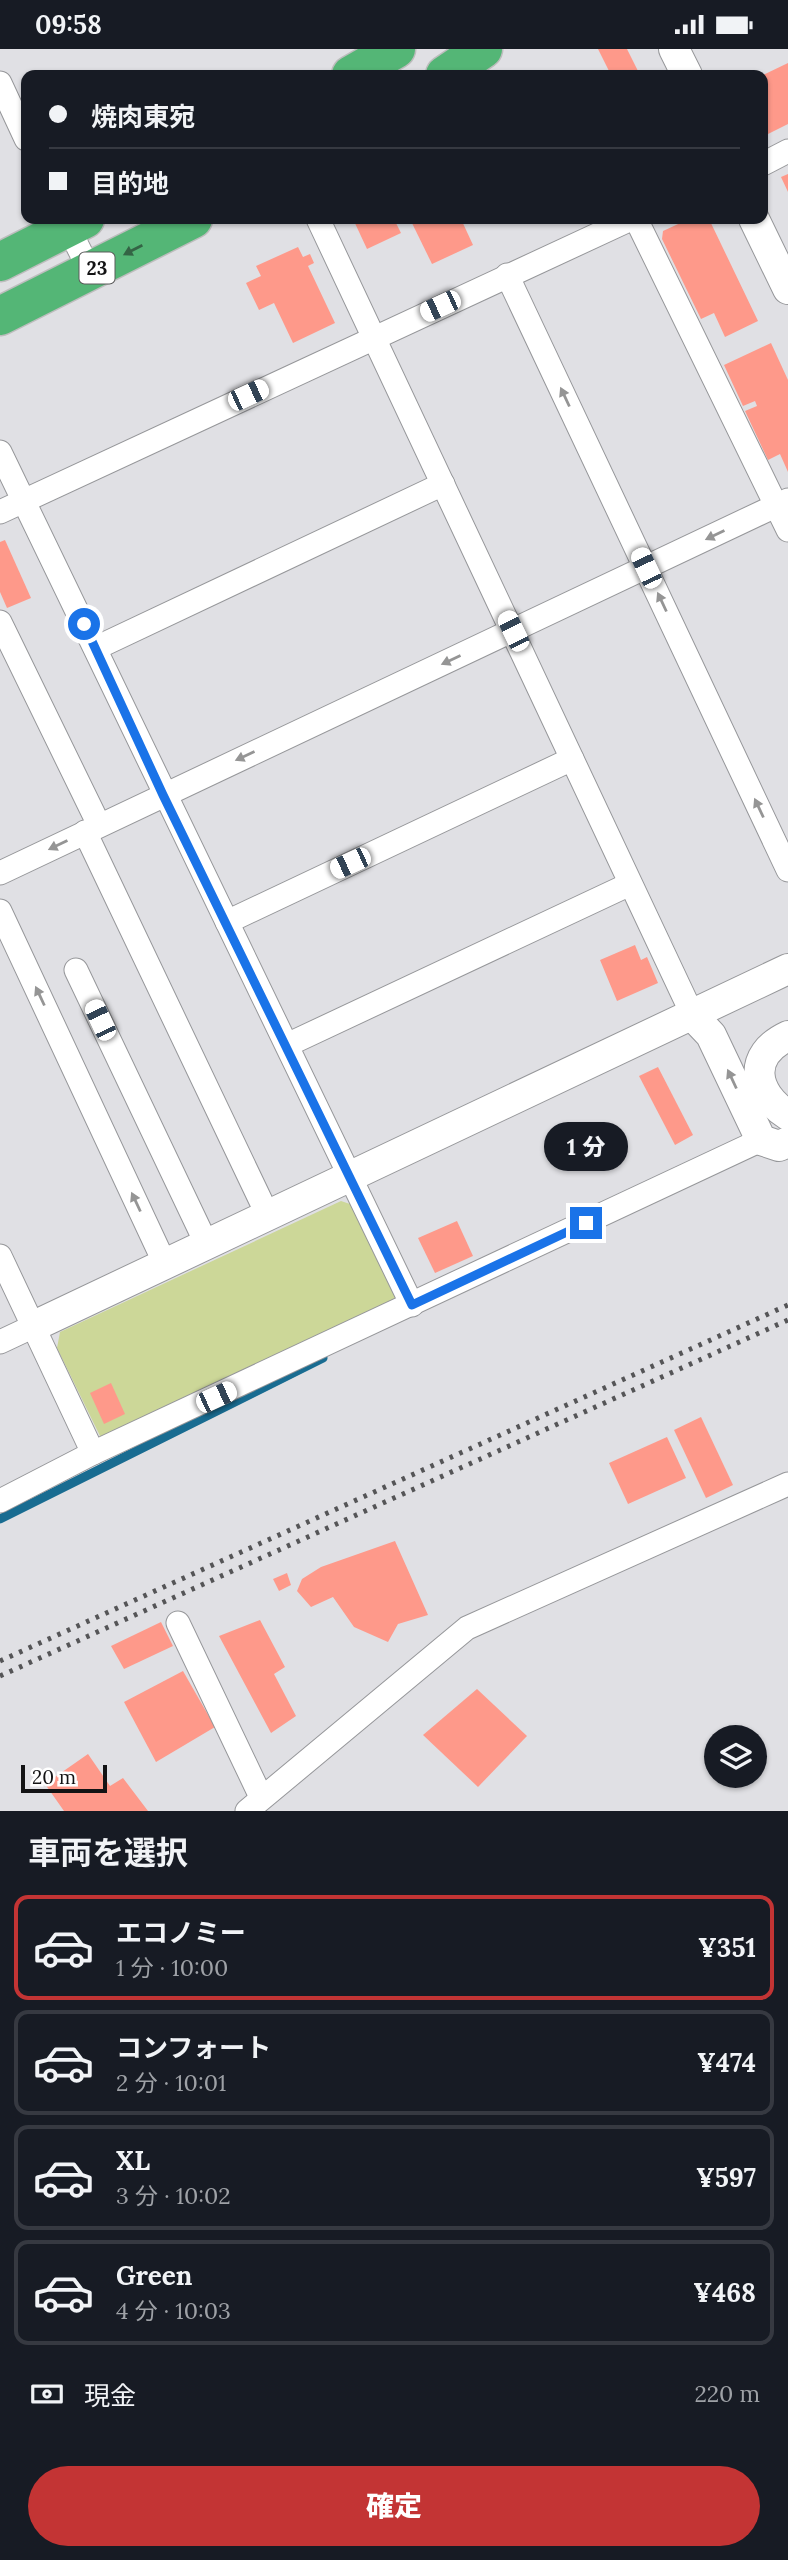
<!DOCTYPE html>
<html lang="ja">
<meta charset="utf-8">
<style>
:root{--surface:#171b24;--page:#20242c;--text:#f1f3f6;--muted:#9ea1a6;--line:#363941;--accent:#c33434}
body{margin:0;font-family:Lora,"Noto Sans JP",serif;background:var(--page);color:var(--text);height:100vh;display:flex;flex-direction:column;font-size:26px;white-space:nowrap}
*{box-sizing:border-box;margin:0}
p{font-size:23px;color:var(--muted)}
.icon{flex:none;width:38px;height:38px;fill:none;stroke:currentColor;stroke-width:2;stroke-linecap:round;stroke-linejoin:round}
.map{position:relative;height:1762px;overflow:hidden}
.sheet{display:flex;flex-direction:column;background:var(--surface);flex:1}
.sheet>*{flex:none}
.hud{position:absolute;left:21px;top:21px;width:747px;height:154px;border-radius:14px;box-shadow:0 2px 5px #0004;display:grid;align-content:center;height:154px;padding:0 28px;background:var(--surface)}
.fabs{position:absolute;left:704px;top:1676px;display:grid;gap:14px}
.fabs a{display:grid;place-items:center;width:63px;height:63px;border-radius:50%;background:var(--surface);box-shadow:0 2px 5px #0004;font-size:35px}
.scale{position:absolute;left:21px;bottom:18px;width:86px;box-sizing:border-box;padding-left:7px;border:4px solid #131314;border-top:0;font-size:19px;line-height:24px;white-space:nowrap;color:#131314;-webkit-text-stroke:5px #fff;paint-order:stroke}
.end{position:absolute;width:32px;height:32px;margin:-16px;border:9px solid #1a73e8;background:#fff;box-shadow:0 0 0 4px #fff}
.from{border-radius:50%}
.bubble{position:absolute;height:49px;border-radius:24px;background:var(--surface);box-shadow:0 2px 5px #0004;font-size:23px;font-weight:800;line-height:49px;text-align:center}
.car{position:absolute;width:21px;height:42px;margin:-21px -10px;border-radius:9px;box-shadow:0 0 5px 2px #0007;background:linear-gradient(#fff 24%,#345 0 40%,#fff 0 76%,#345 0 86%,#fff 0)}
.hud b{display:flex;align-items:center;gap:24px;height:66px;font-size:26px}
.hud b+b{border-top:2px solid var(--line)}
.hud i{width:18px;height:18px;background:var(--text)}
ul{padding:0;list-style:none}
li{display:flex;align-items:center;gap:21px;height:105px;margin:0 14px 10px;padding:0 14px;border:4px solid var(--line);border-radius:14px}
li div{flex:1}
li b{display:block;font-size:26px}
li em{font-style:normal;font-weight:800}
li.on{border-color:var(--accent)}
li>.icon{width:63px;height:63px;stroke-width:1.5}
h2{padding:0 28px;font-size:32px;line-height:84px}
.pay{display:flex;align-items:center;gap:18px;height:77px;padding:0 28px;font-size:26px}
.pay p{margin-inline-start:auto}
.button{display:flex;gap:14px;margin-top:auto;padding:14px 28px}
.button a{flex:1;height:80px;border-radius:42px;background:var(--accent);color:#fff;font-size:28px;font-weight:800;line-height:80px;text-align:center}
.status{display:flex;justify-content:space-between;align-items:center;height:49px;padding:0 35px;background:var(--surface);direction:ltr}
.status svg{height:19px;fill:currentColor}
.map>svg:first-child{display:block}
</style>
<div class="status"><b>09:58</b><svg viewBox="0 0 49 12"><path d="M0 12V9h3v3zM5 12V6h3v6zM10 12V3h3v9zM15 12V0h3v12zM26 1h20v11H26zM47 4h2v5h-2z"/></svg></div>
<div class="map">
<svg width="788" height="1762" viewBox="0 0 788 1762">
<rect width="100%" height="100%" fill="#e0e0e4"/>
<!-- green -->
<polygon fill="#ccd798" points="341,1152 359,1158 398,1243 392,1257 117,1389 100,1387 57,1299 60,1283"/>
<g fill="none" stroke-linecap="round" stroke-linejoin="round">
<!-- stream -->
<polyline stroke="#196c91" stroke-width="9" points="0,1470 323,1309"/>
</g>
<!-- building -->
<g fill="#fe998a">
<polygon points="598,0 627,0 640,26 611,26"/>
<polygon points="788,14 788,75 768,85 763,74 763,26"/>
<polygon points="788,125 788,143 781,128"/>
<polygon points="353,170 394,170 401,184 367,200"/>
<polygon points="410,170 461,170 473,196 432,215"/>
<polygon points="689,170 709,170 758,272 725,288 714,264 701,270 662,190 663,182"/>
<polygon points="298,198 303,208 310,205 314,214 308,217 335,274 293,294 274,254 259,261 246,234 261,227 256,217"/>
<polygon points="771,294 788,331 788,423 780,405 768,411 745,362 757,357 755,352 743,357 724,316"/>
<polygon points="5,491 31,549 7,559 0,543 0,493"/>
<polygon points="635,896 641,911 647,908 658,934 617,952 600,911"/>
<polygon points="658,1018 693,1086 675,1096 639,1027"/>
<polygon points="457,1172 473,1207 435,1224 418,1189"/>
<polygon points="111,1334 125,1365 104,1375 90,1344"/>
<polygon points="701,1368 733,1436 706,1449 674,1381"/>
<polygon points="667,1388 686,1429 628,1455 609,1414"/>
<polygon points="395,1492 428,1566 398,1575 388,1593 354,1578 333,1548 311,1558 297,1542 302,1530 321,1518"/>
<polygon points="287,1524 291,1536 279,1542 273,1530"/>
<polygon points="260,1571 285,1618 274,1625 296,1667 271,1684 219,1587"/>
<polygon points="161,1573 173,1597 124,1620 111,1597"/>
<polygon points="183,1622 215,1678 156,1713 124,1653"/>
<polygon points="477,1640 527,1687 478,1738 423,1686"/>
<polygon points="88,1705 110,1737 123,1729 148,1762 64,1762 45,1735"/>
</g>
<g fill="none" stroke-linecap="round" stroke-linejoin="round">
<!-- minor casing -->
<g stroke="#96979a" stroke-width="25">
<g id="minor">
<polyline points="0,34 26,90"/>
<polyline points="763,115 788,102"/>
<polyline points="64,170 90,222"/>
<polyline points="318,170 693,967"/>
<polyline points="636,170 788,481"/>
<polyline points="507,226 788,821"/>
<polyline points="0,403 412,1256"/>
<polyline points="0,463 631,170"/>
<polyline points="0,573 99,776"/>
<polyline points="96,599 443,435"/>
<polyline points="85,783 268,1167"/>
<polyline points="0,824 788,451"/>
<polyline points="0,862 165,1215"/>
<polyline points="227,873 572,710"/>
<polyline points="76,921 207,1196"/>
<polyline points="287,996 630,835"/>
<polyline points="0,1207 93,1404"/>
<polyline points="0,1293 34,1277"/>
<polyline points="0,1452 93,1404 761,1091"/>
<polyline points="178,1574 261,1748"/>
<polyline points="247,1762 467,1579 788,1435"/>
</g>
</g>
<!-- tertiary casing -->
<g stroke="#96979a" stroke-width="32">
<g id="tertiary">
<polyline points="674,0 687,26"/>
<polyline points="754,170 788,240"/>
<polyline points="693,967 711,986 761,1091 779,1097 788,1093"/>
<path d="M788 987C747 1006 753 1044 788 1066"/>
<polyline points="34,1277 788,920"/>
</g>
</g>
<!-- trunk casing -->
<g stroke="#bdbdbd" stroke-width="41">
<g id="trunk">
<polyline points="351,26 396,0"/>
<polyline points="445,26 483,0"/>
<polyline points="0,213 85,170"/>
<polyline points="0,267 193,170"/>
</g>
</g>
<!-- minor -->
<use href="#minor" stroke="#fff" stroke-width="23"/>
<!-- tertiary -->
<use href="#tertiary" stroke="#fff" stroke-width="30"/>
<!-- trunk -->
<use href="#trunk" stroke="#54b676" stroke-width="38"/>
<!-- rail -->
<g stroke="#555557" stroke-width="5" stroke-dasharray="3.5 7" stroke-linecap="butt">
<polyline points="0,1612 788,1256"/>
<polyline points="0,1627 788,1271"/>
</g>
</g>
<!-- one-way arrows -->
<defs><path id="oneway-solid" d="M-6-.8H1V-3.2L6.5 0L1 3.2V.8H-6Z" transform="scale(1.75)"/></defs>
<use fill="#346445" href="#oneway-solid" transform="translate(133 201) rotate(153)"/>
<g fill="#959595">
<use href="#oneway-solid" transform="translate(565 348) rotate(-115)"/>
<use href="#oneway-solid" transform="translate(715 486) rotate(154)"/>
<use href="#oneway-solid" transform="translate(662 553) rotate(-115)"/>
<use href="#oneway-solid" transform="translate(451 611) rotate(155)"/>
<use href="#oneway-solid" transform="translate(245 707) rotate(155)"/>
<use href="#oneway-solid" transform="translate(759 759) rotate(-115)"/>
<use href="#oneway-solid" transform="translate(58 796) rotate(154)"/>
<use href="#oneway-solid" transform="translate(40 947) rotate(-115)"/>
<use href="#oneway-solid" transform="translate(732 1030) rotate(-115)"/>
<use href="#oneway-solid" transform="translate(136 1153) rotate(-115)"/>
</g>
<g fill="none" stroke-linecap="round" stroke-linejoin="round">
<!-- route -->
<polyline stroke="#1a73e8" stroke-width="9" points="84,575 163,746 412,1256 586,1174"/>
</g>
<g text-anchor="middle" stroke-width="7" stroke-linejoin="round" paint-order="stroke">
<!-- shield labels -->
<rect fill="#fff" stroke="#5a5a5a" stroke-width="2" x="79.5" y="203.5" width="35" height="31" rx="5"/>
<g font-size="19" font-weight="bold" fill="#131314">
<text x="97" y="226">23</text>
</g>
</g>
</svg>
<div class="fabs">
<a><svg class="icon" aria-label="layers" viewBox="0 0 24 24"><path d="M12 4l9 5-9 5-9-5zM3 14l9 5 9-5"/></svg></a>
</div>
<div class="scale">20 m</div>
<i class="end from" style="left:84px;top:575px"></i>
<i class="end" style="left:586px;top:1174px"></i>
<div class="bubble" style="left:544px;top:1073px;width:84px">1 分</div>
<i class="car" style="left:440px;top:257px;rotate:245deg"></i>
<i class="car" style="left:248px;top:346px;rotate:65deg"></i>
<i class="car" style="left:646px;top:519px;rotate:335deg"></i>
<i class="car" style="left:513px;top:582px;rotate:334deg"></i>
<i class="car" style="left:350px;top:814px;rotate:245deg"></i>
<i class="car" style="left:100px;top:971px;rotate:335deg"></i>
<i class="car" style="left:216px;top:1348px;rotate:65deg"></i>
<div class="hud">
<b><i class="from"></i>焼肉東宛</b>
<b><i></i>目的地</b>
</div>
</div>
<section class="sheet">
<h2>車両を選択</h2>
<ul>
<li class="on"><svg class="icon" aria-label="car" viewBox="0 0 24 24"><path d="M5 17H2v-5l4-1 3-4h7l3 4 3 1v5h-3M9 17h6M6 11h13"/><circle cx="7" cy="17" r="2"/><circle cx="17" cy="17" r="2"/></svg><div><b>エコノミー</b><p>1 分 · 10:00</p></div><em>¥351</em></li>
<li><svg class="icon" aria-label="car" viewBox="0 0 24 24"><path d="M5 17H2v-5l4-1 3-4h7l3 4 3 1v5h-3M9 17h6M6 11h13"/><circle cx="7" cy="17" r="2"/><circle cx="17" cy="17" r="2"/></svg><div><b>コンフォート</b><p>2 分 · 10:01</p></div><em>¥474</em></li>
<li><svg class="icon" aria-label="car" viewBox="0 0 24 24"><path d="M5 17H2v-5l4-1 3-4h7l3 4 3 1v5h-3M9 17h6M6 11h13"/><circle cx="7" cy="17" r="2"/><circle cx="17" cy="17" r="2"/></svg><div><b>XL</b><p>3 分 · 10:02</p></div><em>¥597</em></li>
<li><svg class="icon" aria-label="car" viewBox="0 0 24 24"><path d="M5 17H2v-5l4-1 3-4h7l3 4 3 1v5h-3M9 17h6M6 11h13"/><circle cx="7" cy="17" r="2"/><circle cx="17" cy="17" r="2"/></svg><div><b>Green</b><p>4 分 · 10:03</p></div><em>¥468</em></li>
</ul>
<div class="pay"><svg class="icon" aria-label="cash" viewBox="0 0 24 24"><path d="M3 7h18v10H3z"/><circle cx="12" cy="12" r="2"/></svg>現金<p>220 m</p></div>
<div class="button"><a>確定</a></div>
</section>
